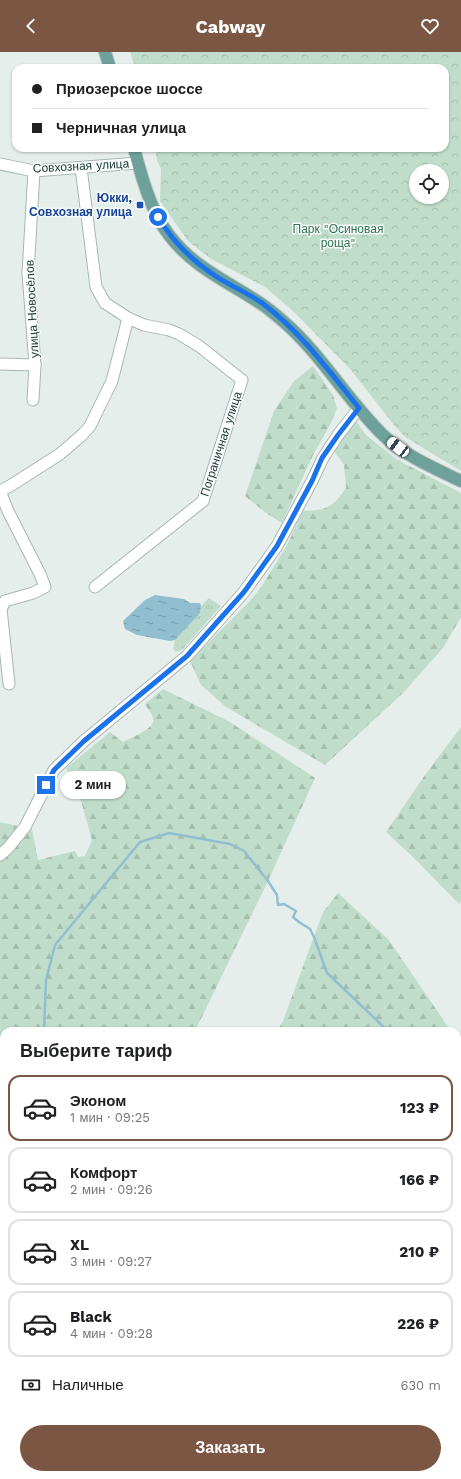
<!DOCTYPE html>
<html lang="ru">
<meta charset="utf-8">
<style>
:root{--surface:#fff;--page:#f6f6f6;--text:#202124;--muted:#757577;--line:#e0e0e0;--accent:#7b5642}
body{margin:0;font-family:"Work Sans",sans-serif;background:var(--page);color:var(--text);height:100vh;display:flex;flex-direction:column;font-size:15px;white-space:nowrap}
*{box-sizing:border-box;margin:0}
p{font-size:13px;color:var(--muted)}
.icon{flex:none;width:22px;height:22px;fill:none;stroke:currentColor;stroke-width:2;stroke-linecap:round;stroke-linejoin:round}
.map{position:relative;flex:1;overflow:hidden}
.panel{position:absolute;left:0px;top:975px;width:461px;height:452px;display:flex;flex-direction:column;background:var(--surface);border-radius:12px 12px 0 0;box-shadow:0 1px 3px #0004}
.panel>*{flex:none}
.hud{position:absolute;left:12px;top:12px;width:437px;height:88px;border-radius:12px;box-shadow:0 1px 3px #0004;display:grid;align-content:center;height:88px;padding:0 20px;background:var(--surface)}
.buttons{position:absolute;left:409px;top:112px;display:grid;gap:8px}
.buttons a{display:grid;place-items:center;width:40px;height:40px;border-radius:50%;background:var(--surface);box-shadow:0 1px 3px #0004;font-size:20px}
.end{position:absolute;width:18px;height:18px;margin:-9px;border:5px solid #1a73e8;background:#fff;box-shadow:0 0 0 2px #fff}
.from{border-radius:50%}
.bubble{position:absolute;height:28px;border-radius:14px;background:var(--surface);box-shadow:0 1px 3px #0004;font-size:13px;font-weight:700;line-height:28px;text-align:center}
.car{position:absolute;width:12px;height:24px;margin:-12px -6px;border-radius:5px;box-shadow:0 0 3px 1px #0007;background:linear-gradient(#fff 24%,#345 0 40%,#fff 0 76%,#345 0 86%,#fff 0)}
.hud b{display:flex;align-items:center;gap:14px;height:38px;font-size:15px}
.hud b+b{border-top:1px solid var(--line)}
.hud i{width:10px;height:10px;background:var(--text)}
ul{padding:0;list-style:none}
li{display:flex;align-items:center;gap:12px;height:66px;margin:0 8px 6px;padding:0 12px;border:2px solid var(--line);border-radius:12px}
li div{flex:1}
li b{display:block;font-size:15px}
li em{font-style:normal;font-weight:700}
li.selected{border-color:var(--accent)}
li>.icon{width:36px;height:36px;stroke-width:1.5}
h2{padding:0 20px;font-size:18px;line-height:48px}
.pay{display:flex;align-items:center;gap:10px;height:44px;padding:0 20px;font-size:15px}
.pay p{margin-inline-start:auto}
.action{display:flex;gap:8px;margin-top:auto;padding:8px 20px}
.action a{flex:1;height:46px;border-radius:24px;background:var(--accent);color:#fff;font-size:16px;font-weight:700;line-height:46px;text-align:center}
header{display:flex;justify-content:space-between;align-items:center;height:52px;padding:0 20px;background:var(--accent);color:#fff;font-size:18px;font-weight:700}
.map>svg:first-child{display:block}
</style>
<header><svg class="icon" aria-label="back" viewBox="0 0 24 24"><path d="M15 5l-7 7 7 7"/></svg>Cabway<svg class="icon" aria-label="heart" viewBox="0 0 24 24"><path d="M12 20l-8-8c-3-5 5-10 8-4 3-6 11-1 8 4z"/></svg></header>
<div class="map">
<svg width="461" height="1427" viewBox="0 0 461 1427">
<defs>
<pattern id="grass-tufts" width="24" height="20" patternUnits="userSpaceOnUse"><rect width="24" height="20" fill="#c0ddcb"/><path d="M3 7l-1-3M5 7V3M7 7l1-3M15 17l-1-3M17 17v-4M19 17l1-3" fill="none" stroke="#a5bfaf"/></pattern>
<pattern id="forest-firs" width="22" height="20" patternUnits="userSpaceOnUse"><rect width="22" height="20" fill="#c0ddcb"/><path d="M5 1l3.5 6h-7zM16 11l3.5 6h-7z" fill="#a5bfaf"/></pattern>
<pattern id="park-crowns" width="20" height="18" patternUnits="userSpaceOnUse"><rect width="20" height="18" fill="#c0ddcb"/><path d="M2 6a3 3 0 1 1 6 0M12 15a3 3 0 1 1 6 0" fill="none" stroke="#a5bfaf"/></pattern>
<pattern id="water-ripples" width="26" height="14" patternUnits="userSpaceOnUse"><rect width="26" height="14" fill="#91bfcf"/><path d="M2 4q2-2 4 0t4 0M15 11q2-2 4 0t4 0" fill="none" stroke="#769da9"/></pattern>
</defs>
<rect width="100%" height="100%" fill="#e6eeeb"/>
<!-- grass -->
<polygon fill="url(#grass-tufts)" points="209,546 221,554 183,597 176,600 173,597 175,588 200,561 201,554"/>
<!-- forest -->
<g fill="url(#forest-firs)">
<polygon points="313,314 333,343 337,356 330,373 313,403 282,471 266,461 245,444 274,359 294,329"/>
<path d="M356 369 366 383 396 407 461 441V565L443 596 403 641 325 713 226 655 201 633 190 609 250 549 262 534 287 493 303 459C327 458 332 456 346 436L344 413 334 399Z"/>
<path d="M163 637 230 670 315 726 268 829 195 979H4V1189L0 1193V770L32 777 38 808 75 799 78 805 85 804 92 788 77 735 66 716 110 680 123 690C131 686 157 676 153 666 152 661 147 656 145 652Z"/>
<polygon points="461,675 461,849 459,852 414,806 386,780 425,723"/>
<polygon points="338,841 388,887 451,979 277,979 283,969 323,860"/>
<polygon points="457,988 461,994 461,1427 0,1427 0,1288 4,1284 4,1423 457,1423"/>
</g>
<!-- park -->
<path fill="url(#park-crowns)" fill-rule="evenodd" d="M130 0H461V419L405 385 394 373 351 318 293 259 265 235 211 207 188 189 160 149 161 117 157 108 155 96H445V16H135ZM416 119H442V145H416Z"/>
<!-- water -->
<polygon fill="url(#water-ripples)" points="155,543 184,547 190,551 200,551 201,554 200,561 175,588 170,589 137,583 125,577 123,569 145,548"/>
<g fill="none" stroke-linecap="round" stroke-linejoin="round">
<!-- stream -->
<g stroke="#91bfcf" stroke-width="2.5">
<polyline points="44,979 46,928 55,893 140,790 169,781 230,792 244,799 268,829 277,843 278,853 284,852 296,859 293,865 299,870 310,877 314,885 327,921 388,979"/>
<polyline points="457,1058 461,1061"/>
<polyline points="0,1108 4,1104"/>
<polyline points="457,1165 458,1156 461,1151"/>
<polyline points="0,1253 4,1249"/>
<polyline points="0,1362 4,1364"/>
<polyline points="59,1423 62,1427"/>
<polyline points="424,1427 425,1423"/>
</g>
<!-- minor casing -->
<g stroke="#a8b6b3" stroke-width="13">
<g id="minor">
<polyline points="0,112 34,119 138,111"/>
<polyline points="81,116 96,235 105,251 128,266 144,273 169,278 179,282 199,294 242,328 203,449 95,535"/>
<polyline points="0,312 35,313"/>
<polyline points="33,348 35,313 28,221 34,119"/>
<polyline points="0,439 8,459 40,522 45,535 33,541 5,549 1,557 9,632"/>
<polyline points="0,439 10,434 60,402 82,383 90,374 112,329 128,266"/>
<polyline points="0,803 8,796 25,775 54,718 84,689 187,604 244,540 277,494 312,429 323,406 338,383 359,356"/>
</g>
</g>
<!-- major casing -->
<g stroke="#c2c9c8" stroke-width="14">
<g id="major">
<polyline points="105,0 110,16"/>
<path d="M134 96C141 123 151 160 169 183 194 216 227 229 260 251 268 256 276 263 284 270 322 303 347 348 383 383 403 403 436 417 461 429"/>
</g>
</g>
<!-- minor -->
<use href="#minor" stroke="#fff" stroke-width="11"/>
<!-- major -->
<use href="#major" stroke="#6da199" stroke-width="12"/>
</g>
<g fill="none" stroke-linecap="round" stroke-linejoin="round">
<!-- route -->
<path stroke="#1a73e8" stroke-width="5" d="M46 733 54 718 84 689 187 604 244 540 277 494 312 429 322 406 338 383 359 356C329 319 301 280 262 251 248 241 231 234 217 225 192 209 173 190 158 165"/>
</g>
<!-- markers -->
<rect fill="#1a4fb4" stroke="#f6faf9" stroke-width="1.5" x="136" y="149" width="8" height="8" rx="2"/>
<g text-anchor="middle" stroke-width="3" stroke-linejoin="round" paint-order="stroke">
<!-- street labels -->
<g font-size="12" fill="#253f3b" stroke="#f6faf9">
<text transform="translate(81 114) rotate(-3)" y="4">Совхозная улица</text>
<text transform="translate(32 257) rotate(-93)" y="4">улица Новосёлов</text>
<text transform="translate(221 392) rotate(-72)" y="4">Пограничная улица</text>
</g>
<!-- transit labels -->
<g font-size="12" font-weight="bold" fill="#164399" stroke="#f6faf9" text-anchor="end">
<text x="132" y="150">Юкки,<tspan x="132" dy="14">Совхозная улица</tspan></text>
</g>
<!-- park labels -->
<g font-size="12" fill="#317453" stroke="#f6faf9">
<text x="338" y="181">Парк "Осиновая<tspan x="338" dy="14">роща"</tspan></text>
</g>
</g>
</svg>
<div class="buttons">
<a><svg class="icon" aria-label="locate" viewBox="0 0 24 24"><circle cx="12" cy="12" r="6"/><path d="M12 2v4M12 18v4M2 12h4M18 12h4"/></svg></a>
</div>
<i class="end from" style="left:158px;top:165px"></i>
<i class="end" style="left:46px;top:733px"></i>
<div class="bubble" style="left:60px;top:719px;width:66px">2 мин</div>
<i class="car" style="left:398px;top:395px;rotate:307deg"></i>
<div class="hud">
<b><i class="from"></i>Приозерское шоссе</b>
<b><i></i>Черничная улица</b>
</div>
<section class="panel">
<h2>Выберите тариф</h2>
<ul>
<li class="selected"><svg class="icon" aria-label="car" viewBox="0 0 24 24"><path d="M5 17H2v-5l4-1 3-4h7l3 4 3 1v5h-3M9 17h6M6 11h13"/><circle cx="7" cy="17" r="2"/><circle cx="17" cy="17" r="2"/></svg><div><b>Эконом</b><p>1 мин · 09:25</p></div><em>123 ₽</em></li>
<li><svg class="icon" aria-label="car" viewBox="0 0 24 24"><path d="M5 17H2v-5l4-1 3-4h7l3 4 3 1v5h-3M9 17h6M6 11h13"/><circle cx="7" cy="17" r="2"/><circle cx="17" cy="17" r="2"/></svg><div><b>Комфорт</b><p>2 мин · 09:26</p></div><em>166 ₽</em></li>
<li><svg class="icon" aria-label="car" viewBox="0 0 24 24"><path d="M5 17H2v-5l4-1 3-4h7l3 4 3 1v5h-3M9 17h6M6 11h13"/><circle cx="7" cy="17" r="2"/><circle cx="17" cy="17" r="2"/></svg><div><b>XL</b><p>3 мин · 09:27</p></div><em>210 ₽</em></li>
<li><svg class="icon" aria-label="car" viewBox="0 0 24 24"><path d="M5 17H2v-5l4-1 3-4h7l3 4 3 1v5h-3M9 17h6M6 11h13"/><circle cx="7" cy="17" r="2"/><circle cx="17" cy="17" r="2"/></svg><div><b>Black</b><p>4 мин · 09:28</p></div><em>226 ₽</em></li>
</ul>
<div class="pay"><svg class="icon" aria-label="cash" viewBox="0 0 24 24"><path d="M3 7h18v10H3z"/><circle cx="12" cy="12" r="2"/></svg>Наличные<p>630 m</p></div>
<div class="action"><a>Заказать</a></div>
</section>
</div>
